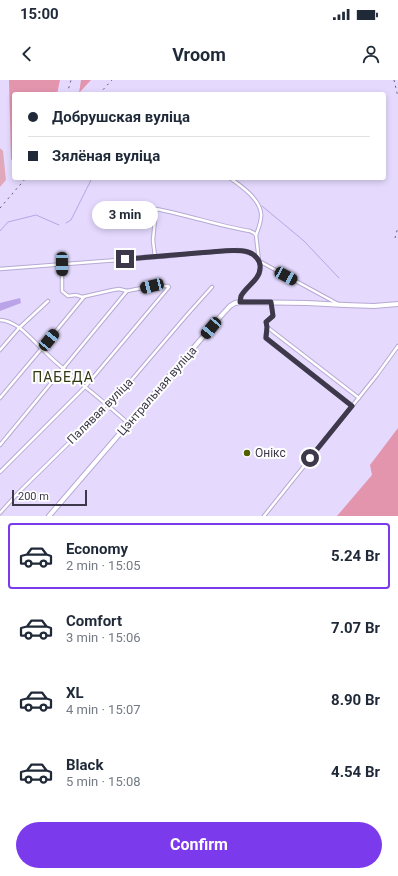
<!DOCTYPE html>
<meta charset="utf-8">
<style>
:root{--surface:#fff;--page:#f6f6f7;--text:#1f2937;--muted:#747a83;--line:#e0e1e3;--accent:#7c3aed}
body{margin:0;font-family:Roboto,sans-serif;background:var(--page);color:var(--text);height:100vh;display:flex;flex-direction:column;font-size:15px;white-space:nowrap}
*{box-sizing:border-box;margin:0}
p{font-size:13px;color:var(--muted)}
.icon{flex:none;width:22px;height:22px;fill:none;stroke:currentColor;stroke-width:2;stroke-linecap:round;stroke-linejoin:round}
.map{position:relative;height:436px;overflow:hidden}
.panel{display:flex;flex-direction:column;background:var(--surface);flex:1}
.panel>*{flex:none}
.guide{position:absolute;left:12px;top:12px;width:374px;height:88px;border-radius:4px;box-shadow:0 2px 6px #0003;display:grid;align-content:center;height:88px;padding:0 16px;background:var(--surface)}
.scale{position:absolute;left:12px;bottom:10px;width:75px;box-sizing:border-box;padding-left:4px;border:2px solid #3d384a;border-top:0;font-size:11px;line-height:14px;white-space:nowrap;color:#3d384a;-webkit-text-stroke:3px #fff;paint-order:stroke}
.end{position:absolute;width:18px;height:18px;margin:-9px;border:5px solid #3d384a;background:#fff;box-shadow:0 0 0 2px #fff}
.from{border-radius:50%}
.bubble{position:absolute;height:28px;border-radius:14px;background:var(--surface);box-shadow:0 2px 6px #0003;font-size:13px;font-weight:700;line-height:28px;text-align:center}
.car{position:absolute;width:12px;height:24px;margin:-12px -6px;border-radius:5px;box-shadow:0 0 3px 1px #0007;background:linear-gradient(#222 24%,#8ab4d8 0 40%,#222 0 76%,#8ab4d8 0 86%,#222 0)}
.guide b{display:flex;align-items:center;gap:14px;height:38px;font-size:15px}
.guide b+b{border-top:1px solid var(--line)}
.guide i{width:10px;height:10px;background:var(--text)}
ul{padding:7px 0 0;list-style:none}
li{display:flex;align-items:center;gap:12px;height:66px;margin:0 8px 6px;padding:0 8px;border:2px solid transparent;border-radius:4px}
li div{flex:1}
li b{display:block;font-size:15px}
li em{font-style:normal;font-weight:700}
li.active{border-color:var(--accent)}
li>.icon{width:36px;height:36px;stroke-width:1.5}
.cta{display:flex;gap:8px;margin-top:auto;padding:8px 16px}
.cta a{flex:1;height:46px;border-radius:24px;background:var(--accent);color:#fff;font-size:16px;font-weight:700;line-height:46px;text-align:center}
.status{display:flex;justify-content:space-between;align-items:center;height:28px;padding:0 20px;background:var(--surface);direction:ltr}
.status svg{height:11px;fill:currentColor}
header{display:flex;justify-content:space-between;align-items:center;height:52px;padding:0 16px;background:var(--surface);font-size:18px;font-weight:700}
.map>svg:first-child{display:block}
</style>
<div class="status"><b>15:00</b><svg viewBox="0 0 49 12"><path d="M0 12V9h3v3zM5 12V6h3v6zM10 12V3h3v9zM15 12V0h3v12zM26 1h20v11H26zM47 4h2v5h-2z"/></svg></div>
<header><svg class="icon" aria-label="back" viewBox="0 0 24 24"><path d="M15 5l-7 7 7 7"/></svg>Vroom<svg class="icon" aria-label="person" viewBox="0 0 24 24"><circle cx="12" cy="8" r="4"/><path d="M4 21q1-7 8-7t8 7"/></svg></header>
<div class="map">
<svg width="398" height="436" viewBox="0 0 398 436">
<rect width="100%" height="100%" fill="#e5dafe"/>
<!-- green -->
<polygon fill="#e1a8b9" points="0,68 3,71 6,100 0,107"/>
<!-- forest -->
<g fill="#e395ae">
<polygon points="9,0 60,0 57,14 14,14 14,78 11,80"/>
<polygon points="81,0 91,0 79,13"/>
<polygon points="398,348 398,436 337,436 372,395 370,385"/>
</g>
<!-- water -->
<polygon fill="#baa3e7" points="20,218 21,223 0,231 0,223"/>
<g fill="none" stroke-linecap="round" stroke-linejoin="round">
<!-- stream -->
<g stroke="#baa3e7" stroke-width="1">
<polyline points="262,126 304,161 339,198"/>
<polyline points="66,143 71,140 92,98"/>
<polyline points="0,151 8,142 36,135 59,145"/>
</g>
<!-- minor casing -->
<g stroke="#b7a9d4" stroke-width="4.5">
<g id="minor">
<path d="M230 98C241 106 259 118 261 133 262 139 258 150 256 155"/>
<path d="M155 177 153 160 156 129C188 135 219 146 250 151L254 153 256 155 259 181 261 188 259 195 242 215 240 222"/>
<polyline points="0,189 171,176 187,174 238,170 250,173 254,175 259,181 338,224"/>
<polyline points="271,222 273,235 266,242 267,247 359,318"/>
<path d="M0 240C7 240 14 244 20 248 33 259 45 273 58 284 81 304 106 323 129 344"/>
<polyline points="267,247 265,258 352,326"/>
<polyline points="0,270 19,248 48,221"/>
<polyline points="0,318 42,268 84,217"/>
<polyline points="0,365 127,211"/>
<polyline points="0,392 85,307 169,207 168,206 152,206 127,211 119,209 113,210 82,217 76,215 68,216 62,211 62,184"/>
<polyline points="0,433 18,413 80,352 103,327 106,325 109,325 111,324 186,236 212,207"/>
<polyline points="264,436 377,295 398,266"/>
</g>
</g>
<!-- primary casing -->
<g stroke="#b7a9d4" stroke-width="6">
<polyline id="primary" points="49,436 220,237 230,226 235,223 240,222 307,223 345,225 374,226 398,224"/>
</g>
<!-- minor -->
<use href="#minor" stroke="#fff" stroke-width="2.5"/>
<!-- primary -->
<use href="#primary" stroke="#fff" stroke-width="4"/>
<!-- rail -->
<g stroke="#615b71" stroke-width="1" stroke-dasharray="2 4" stroke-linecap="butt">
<polyline points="394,0 398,17"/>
<polyline points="67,14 71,0"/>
<polyline points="99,14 112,0"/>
<polyline points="0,128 26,98"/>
<polyline points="395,158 398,147"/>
</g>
</g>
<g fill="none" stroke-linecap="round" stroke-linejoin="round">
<!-- route -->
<path stroke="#3d384a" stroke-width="5" d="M125 179C154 177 183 174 211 172 223 171 237 169 248 172 255 174 261 181 260 188 260 200 246 206 241 216 241 216 240 222 240 222H271L273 236 266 242 267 247 266 258 352 326 310 378"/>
</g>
<!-- markers -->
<circle fill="#515f00" stroke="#fff" stroke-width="1.5" cx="247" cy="373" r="4"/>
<g text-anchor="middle" stroke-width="4" stroke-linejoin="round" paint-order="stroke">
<!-- street labels -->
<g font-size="12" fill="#3d384a" stroke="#fff">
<text transform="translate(157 311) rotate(-49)" y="4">Цэнтральная вуліца</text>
<text transform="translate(100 331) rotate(-45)" y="4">Палявая вуліца</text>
</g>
<!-- poi labels -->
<g font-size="12" fill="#3d384a" stroke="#fff" text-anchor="start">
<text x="255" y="377">Онікс</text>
</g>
<!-- quarter labels -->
<g font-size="14" letter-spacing="1" fill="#313912" stroke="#fff">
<text x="63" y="302">ПАБЕДА</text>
</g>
</g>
</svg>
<div class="scale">200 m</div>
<i class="end from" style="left:310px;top:378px"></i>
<i class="end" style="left:125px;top:179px"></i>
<div class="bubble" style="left:92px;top:121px;width:66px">3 min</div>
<i class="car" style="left:62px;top:184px;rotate:179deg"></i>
<i class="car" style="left:286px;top:196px;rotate:118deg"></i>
<i class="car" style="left:152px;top:206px;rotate:256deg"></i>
<i class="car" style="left:211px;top:248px;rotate:220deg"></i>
<i class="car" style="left:49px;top:260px;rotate:39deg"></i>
<div class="guide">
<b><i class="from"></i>Добрушская вуліца</b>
<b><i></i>Зялёная вуліца</b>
</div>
</div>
<section class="panel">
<ul>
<li class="active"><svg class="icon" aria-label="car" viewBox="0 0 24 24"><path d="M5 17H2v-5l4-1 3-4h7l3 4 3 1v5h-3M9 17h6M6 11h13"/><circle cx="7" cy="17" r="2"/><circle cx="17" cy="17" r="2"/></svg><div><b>Economy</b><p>2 min · 15:05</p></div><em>5.24 Br</em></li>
<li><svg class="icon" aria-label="car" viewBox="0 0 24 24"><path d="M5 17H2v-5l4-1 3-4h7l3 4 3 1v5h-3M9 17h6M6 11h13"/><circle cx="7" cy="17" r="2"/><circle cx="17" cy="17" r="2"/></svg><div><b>Comfort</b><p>3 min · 15:06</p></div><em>7.07 Br</em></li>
<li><svg class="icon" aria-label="car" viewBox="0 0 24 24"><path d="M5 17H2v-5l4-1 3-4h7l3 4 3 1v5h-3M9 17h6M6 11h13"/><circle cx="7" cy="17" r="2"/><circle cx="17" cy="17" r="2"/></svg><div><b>XL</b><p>4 min · 15:07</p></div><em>8.90 Br</em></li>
<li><svg class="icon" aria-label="car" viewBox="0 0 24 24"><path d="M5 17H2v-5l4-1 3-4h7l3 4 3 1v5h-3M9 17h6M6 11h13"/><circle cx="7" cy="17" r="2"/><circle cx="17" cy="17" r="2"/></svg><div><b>Black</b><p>5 min · 15:08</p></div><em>4.54 Br</em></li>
</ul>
<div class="cta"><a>Confirm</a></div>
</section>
